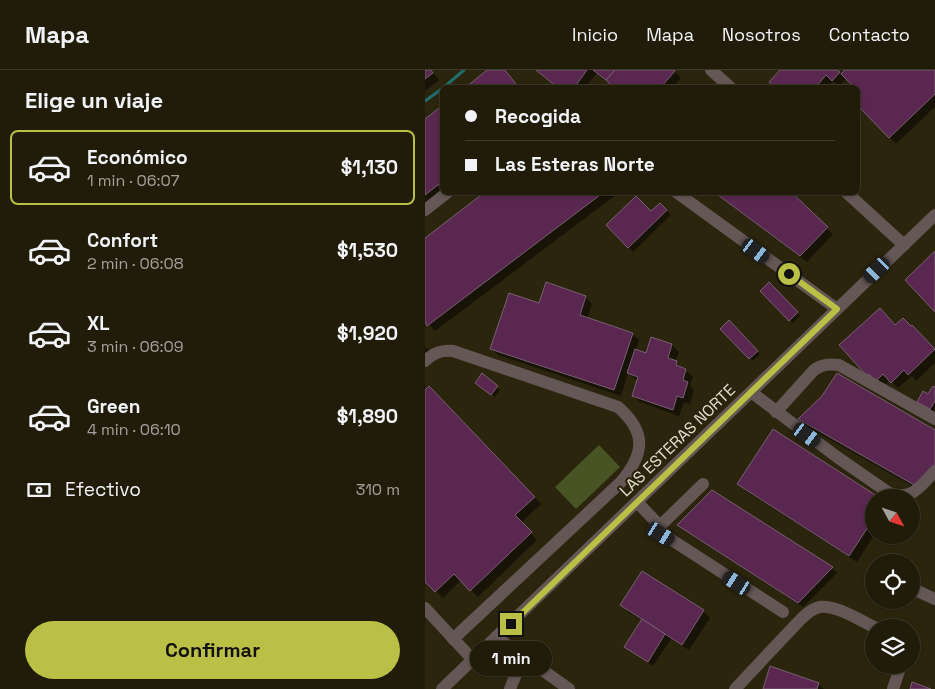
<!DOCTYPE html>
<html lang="es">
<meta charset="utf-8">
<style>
:root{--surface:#211c0a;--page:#292513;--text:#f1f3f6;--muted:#a2a19c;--line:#3e3a2b;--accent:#bac045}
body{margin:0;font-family:"Space Grotesk",sans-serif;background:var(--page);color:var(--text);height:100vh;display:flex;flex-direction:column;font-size:19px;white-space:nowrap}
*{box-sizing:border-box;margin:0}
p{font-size:16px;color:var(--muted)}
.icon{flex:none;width:28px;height:28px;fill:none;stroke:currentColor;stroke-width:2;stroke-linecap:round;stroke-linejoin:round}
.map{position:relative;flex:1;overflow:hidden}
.details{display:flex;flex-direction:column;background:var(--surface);width:425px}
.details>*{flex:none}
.hud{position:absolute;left:15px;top:15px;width:420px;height:110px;border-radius:8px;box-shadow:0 1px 4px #0004,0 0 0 1px var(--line);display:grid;align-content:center;height:110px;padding:0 25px;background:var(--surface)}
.needle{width:32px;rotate:130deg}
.tools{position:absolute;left:440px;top:419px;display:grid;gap:10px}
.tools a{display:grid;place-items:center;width:55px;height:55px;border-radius:50%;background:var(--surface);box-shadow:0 1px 4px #0004,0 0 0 1px var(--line);font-size:25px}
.end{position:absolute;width:22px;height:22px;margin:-11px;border:6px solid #bac045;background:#111;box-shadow:0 0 0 2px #111}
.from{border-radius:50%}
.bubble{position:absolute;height:35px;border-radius:18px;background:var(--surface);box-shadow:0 1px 4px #0004,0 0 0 1px var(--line);font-size:16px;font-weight:700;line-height:35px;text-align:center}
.car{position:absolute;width:15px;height:30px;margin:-15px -8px;border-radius:6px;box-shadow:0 0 4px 1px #0007;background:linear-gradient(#222 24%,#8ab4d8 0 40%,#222 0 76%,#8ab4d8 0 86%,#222 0)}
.hud b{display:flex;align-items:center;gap:18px;height:48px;font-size:19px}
.hud b+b{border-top:1px solid var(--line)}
.hud i{width:12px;height:12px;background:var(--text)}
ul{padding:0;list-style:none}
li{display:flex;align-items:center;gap:15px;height:75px;margin:0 10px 8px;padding:0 15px;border:2px solid transparent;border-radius:8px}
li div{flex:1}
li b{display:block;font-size:19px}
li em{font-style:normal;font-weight:700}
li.selected{border-color:var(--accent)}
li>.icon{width:45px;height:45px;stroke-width:1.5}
h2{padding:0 25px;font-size:22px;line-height:60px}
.pay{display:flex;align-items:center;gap:12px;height:55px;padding:0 25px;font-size:19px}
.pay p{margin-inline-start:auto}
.primary-button{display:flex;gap:10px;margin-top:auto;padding:10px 25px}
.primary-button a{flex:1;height:58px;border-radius:30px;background:var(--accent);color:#111;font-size:20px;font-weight:700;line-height:58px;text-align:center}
header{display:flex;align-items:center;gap:30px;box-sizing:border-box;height:70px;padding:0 25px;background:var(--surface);border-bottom:1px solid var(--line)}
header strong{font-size:24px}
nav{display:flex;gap:28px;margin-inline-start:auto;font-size:18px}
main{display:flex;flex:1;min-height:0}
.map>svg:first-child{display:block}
</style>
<header>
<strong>Mapa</strong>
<nav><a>Inicio</a><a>Mapa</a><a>Nosotros</a><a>Contacto</a></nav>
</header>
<main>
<section class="details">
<h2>Elige un viaje</h2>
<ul>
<li class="selected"><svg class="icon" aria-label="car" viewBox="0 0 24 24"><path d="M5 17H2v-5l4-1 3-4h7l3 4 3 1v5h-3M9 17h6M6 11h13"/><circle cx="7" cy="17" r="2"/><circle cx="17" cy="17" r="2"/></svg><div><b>Económico</b><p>1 min · 06:07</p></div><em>$1,130</em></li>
<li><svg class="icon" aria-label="car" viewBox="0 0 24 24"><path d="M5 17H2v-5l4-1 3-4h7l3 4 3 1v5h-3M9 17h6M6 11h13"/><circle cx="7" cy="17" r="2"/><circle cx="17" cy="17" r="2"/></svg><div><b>Confort</b><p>2 min · 06:08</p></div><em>$1,530</em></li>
<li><svg class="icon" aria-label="car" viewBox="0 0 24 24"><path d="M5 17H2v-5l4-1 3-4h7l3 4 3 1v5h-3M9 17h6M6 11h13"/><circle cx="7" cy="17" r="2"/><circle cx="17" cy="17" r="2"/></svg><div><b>XL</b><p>3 min · 06:09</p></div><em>$1,920</em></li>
<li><svg class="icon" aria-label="car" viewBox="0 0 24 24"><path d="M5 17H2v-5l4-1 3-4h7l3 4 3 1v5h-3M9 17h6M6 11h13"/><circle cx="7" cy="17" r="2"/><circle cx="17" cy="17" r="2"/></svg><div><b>Green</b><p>4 min · 06:10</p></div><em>$1,890</em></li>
</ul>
<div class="pay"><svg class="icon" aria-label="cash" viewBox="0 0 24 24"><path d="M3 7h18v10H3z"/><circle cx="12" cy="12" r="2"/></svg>Efectivo<p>310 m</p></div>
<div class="primary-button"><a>Confirmar</a></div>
</section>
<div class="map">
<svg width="510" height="619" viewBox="0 0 510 619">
<rect width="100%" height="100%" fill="#2c250e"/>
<!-- green -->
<polygon fill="#485423" points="174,375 195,397 151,439 130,417"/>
<!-- shadow -->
<g fill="#0007">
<polygon points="0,0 6,0 14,10 0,21"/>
<polygon points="112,0 248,0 256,8 248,18 189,18 172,3 160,18 133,18"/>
<polygon points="357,0 411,0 416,5 422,0 510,0 510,37 471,74 432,33 432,18 422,8 414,17 408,11 403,18 351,18"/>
<polygon points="18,37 18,122 0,137 0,51"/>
<polygon points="62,122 195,122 10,261 0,250 0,169"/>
<polygon points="289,122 364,122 408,164 382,192"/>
<polygon points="235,134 246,145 208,182 183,155 226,143"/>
<polygon points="344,214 375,246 368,253 337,221"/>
<polygon points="161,227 167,234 162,249 207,264 214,270 211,281 222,284 227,269 247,275 254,282 250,292 268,307 265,315 269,320 265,334 259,332 254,346 215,332 208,326 213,311 203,303 196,326 73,285 66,279 115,234"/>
<polygon points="304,252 335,284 328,291 296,259"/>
<polygon points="471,257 494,263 510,281 510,293 491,311 487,306 473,318 465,310 458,317 443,305"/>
<polygon points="0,277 6,282 0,289"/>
<polygon points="55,316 72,317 75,320 70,327"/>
<polygon points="4,317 116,434 96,453 112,470 53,527 36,510 18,528 0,510 0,321"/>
<polygon points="510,319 510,339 509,342 497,335"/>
<polygon points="375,349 510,361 510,409 498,422 381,356"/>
<polygon points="314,414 449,428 449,465 432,492 321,421"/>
<polygon points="254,455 407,498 412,503 378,537 259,459"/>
<polygon points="217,502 278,541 285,548 264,580 246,569 228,596 201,577 218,551 203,542 197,535"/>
<polygon points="346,598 394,614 399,619 339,619"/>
</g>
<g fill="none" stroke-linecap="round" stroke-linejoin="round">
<!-- stream -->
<g stroke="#1f6d6e" stroke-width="3">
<polyline points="18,18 39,0"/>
<polyline points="0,31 18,18"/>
</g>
</g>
<!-- building -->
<g fill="#59274f" stroke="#776071">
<polygon points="0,0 6,0 8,3 0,9"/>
<polygon points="62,0 80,0 94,18 40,18"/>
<polygon points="111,0 162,0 149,18 133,18"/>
<polygon points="168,0 190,0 181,10"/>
<polygon points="190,0 249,0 250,1 235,18 189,18 181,10"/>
<polygon points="355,0 412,0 415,2 407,11 401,5 390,18 350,18 344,12"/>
<polygon points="420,0 510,0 510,24 464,68 432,35 432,18 426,18 428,16 416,4"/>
<polygon points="18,35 18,111 0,125 0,49"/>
<polygon points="60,122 179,122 2,256 0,252 0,168"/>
<polygon points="289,122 366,122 403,157 375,186"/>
<polygon points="211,126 226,141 235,133 242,140 203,178 181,155"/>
<polygon points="510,181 510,242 480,210"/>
<polygon points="121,212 161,226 155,245 208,263 189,320 65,279 84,223 114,233"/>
<polygon points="344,212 373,242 364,251 335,221"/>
<polygon points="455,238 470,255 478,248 486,256 487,255 510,279 483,305 479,300 466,313 458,304 451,311 444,304 442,306 414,275"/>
<polygon points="304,250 333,281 324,289 295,259"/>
<polygon points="226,267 247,274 243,288 252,291 251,295 261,299 258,310 263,312 258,328 252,326 248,340 207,326 213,307 202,303 210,279 221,283"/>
<polygon points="57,303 73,316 66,325 50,313"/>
<polygon points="412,303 510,360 510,394 491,416 373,349 397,326"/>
<polygon points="4,316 110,427 90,445 107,462 45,521 29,504 10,522 0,512 0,320"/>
<polygon points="508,316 510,317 510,331 505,339 492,332 498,321 503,324"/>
<polygon points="348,359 455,428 449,428 449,448 424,486 312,414"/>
<polygon points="287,420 408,497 373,533 252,455"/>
<polygon points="217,501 279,540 257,575 195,535"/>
<polygon points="217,549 240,564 223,592 199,577"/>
<polygon points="345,596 394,613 392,619 338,619"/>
<polygon points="487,612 506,619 485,619"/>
</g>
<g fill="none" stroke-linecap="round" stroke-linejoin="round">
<!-- minor -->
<g stroke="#645755" stroke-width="12">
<polyline points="286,0 306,18"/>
<polyline points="251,122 412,239"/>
<polyline points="421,122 479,175"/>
<polyline points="0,140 23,122"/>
<path d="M0 291C8 283 16 280 28 281L193 337C223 363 219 385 195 413L28 569"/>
<path d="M326 322 412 387 464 423C488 431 495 416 510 401"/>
<path d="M351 342 389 300C398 294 404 294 414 295L510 349"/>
<polyline points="212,432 235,456 236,463 358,542"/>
<polyline points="235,456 278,414"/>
<polyline points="486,518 510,529"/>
<polyline points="0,538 48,590"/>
<polyline points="71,567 144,619"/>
<polyline points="17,619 510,145"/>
<polyline points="85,619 98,587"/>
<path d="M310 619 376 549C381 544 388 538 395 537 412 535 436 551 451 558"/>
<polyline points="468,619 476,595"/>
</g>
</g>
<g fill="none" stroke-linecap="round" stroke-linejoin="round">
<!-- route -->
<polyline stroke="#bac045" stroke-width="6" points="86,554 412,239 364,204"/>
</g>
<g text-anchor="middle" stroke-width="4.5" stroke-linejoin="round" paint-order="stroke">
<!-- street labels -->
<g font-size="16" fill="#e3dfd1" stroke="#2c250e">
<text transform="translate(252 370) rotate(-44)" y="6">LAS ESTERAS NORTE</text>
</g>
</g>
</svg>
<div class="tools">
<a><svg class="needle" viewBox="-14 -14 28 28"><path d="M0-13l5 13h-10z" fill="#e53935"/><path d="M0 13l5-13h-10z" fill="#a2a19c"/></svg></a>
<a><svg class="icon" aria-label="locate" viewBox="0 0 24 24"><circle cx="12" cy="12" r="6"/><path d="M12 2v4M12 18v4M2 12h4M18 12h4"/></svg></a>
<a><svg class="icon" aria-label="layers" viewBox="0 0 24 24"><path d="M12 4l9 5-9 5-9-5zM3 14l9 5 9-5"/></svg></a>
</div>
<i class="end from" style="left:364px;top:204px"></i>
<i class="end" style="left:86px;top:554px"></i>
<div class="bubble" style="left:45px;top:571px;width:82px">1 min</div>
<i class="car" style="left:331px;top:181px;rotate:126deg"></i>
<i class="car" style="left:452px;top:200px;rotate:226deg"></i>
<i class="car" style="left:382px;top:365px;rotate:126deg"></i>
<i class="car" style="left:236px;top:464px;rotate:122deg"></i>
<i class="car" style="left:312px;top:513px;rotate:303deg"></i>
<div class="hud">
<b><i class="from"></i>Recogida</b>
<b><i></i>Las Esteras Norte</b>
</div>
</div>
</main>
